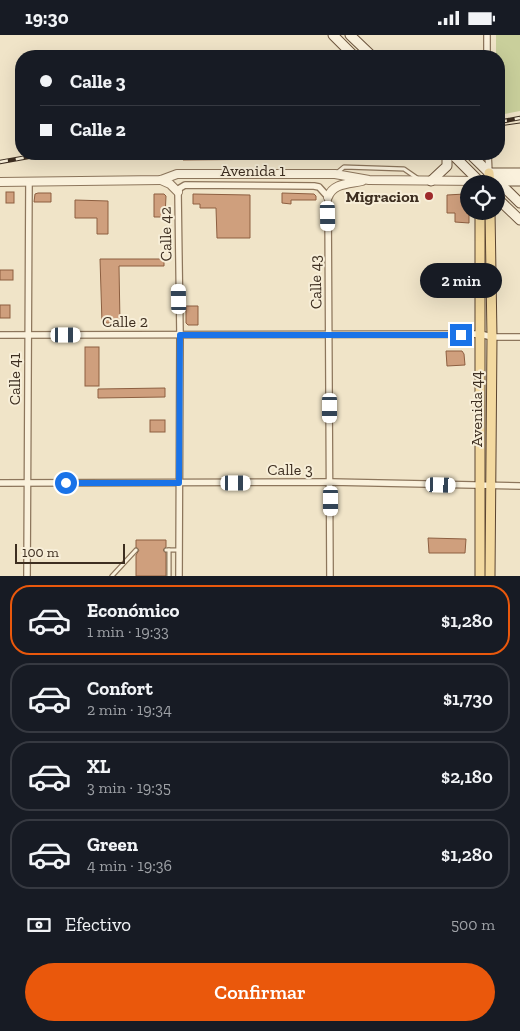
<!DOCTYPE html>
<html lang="es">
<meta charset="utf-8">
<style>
:root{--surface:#171b24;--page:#242831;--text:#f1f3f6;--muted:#9ea1a6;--line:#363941;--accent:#ea580c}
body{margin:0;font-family:"Zilla Slab",serif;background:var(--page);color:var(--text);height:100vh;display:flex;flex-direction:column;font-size:19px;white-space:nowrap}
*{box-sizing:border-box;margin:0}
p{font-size:16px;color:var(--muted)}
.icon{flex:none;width:28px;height:28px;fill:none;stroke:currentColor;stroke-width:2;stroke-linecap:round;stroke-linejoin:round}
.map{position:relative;height:541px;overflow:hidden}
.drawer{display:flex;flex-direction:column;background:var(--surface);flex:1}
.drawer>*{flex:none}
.top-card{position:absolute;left:15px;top:15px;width:490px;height:110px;border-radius:20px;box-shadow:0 5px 20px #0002;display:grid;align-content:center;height:110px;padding:0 25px;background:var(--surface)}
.controls{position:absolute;left:460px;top:140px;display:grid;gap:10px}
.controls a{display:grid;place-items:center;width:45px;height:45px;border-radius:50%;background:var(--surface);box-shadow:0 5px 20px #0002;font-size:25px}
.scale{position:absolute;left:15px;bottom:12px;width:110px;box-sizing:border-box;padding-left:5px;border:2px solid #3d2e20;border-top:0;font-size:14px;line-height:18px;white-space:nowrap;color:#3d2e20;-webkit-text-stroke:4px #f7eed8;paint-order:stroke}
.end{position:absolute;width:22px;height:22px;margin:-11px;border:6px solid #1a73e8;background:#fff;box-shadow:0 0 0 2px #fff}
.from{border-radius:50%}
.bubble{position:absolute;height:35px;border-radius:18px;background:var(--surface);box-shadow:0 5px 20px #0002;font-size:16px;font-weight:600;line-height:35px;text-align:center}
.car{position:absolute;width:15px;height:30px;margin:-15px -8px;border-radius:6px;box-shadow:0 0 4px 1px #0007;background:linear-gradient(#fff 24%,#345 0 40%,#fff 0 76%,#345 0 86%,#fff 0)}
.top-card b{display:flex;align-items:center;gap:18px;height:48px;font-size:19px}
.top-card b+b{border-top:1px solid var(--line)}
.top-card i{width:12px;height:12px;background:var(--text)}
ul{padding:9px 0 0;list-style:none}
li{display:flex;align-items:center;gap:15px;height:70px;margin:0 10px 8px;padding:0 15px;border:2px solid var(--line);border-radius:20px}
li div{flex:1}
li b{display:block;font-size:19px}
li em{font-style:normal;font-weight:600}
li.active{border-color:var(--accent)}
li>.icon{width:45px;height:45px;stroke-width:1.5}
.pay{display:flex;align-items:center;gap:12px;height:55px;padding:0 25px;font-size:19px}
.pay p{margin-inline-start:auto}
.primary-button{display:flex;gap:10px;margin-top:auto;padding:10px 25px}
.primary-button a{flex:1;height:58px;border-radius:30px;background:var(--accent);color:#fff;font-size:20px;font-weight:600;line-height:58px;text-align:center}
.status{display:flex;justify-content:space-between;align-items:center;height:35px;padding:0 25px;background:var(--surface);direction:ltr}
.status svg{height:14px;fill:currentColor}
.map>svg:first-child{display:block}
</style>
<div class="status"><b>19:30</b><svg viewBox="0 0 49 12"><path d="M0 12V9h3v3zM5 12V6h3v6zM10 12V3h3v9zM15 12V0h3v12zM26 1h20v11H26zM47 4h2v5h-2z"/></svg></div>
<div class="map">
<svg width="520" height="541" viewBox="0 0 520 541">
<rect width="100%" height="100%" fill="#f0e4c8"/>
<!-- green -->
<polygon fill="#c9cf9b" points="496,0 520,0 520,76 499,80 499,21 496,21"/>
<!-- building -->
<g fill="#cf9f7d" stroke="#8d5f41">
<polygon points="182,119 286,119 286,124 183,125"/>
<polygon points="394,119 427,119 425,124 394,124"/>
<rect x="6" y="157" width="8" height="11"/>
<polygon points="38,158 51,158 51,167 34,167 35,159"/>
<polygon points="282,158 314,159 316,161 316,165 291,165 291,169 282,168"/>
<polygon points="154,159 164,159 166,161 165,182 154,182"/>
<polygon points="193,159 250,160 250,203 217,203 216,173 200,173 200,169 193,169"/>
<polygon points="465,159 469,163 469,188 455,187 455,178 447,178 447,160"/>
<polygon points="371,161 391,161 391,166 371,167"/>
<polygon points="75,165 108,166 108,199 97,199 97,183 75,183"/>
<polygon points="100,224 164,224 164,231 119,231 120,288 102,288"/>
<rect x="0" y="235" width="13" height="10"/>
<rect x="0" y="270" width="10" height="13"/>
<polygon points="186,271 198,271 198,290 188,290 186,288"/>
<rect x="85" y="312" width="14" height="39"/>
<polygon points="446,316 462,316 464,319 465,330 447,331"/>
<polygon points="165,353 165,362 98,363 98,354"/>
<rect x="150" y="385" width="15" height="12"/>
<polygon points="428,503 466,504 465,518 429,518"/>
<polygon points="136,505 166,505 166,512 163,515 166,518 166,541 136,541 136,520 139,515 136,512"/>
</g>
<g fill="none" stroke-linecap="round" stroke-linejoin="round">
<!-- service casing -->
<g stroke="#8d765c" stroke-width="5.5">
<g id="service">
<polyline points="338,137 344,132 404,134 417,143"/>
<polyline points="166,515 179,515"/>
<polyline points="112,541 136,515"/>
<polyline points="169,541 169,515"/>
</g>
</g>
<!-- minor casing -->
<g stroke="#8d765c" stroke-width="8">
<g id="minor">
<polyline points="487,0 487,21"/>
<polyline points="488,119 489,138"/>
<polyline points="0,300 480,299 492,302 520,302"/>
<polyline points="0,448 331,447 520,451"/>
<polyline points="27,541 29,146"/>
<polyline points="179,541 180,299 178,157 180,153 185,150 314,151 319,152 328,162 330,541"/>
</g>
</g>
<!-- tertiary casing -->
<g stroke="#8d765c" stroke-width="10">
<g id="tertiary">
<polyline points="161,145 170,149 178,157"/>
<polyline points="0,147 161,145 177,139 335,139 369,145 480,146"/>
<path d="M328 162C333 148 349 149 362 146"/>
</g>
</g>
<!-- secondary casing -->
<g stroke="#6f573f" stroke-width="11">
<g id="secondary">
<polyline points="333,0 354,21"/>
<polyline points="350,0 372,21"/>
<polyline points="452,119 482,149"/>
<polyline points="470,119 520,168"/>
<polyline points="489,138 520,138"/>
<polyline points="431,146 447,131 447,119"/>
<polyline points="495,146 520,146"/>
<polyline points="496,162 520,185"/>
</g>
</g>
<!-- primary casing -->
<g stroke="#5b4430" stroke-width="11">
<g id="primary">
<polyline points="489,138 490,149"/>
<polyline points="480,146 480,149"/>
<polyline points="480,176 480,541"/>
<polyline points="490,541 492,302 490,176"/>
</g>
</g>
<!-- service -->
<use href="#service" stroke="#faf1dc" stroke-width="3"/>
<!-- minor -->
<use href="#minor" stroke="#faf1dc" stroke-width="5.5"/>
<!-- tertiary -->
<use href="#tertiary" stroke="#faf1dc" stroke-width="8"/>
<!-- secondary -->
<use href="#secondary" stroke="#faf1dc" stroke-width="9"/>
<!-- primary -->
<use href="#primary" stroke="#f3d9a0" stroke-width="9"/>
<!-- tram -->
<polyline stroke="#3d2e20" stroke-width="1" points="499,91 520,88"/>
<!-- rail casing -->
<g stroke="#3d2e20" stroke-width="4.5">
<g id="rail">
<polyline points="499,87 520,83"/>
<polyline points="0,127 45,119"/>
</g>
</g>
<!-- rail -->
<use href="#rail" stroke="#f7eed8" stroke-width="2.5" stroke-dasharray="8" stroke-linecap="butt"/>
</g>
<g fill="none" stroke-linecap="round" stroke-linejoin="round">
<!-- route -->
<polyline stroke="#1a73e8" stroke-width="6" points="66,448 179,448 180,300 461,300"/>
</g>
<!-- markers -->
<circle fill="#9e2a2b" stroke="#f7eed8" stroke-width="2" cx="429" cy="161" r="5"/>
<g text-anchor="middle" stroke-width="4" stroke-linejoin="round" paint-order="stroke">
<!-- street labels -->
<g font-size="16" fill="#3d2e20" stroke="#f7eed8">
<text x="253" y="141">Avenida 1</text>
<text transform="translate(165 199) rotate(-91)" y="6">Calle 42</text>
<text transform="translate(315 247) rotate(-91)" y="6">Calle 43</text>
<text x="125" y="292">Calle 2</text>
<text transform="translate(14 344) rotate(-90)" y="6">Calle 41</text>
<text transform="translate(476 374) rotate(-90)" y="6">Avenida 44</text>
<text x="290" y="440">Calle 3</text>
</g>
<!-- poi labels -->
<g font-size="16" font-weight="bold" fill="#3d2e20" stroke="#f7eed8" text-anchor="end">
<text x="419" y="167">Migracion</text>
</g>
</g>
</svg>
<div class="controls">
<a><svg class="icon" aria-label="locate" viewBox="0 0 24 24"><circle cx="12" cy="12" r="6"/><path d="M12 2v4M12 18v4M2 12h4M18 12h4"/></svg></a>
</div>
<div class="scale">100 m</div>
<i class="end from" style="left:66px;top:448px"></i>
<i class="end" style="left:461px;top:300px"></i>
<div class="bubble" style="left:420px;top:228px;width:82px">2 min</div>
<i class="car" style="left:328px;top:181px;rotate:179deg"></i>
<i class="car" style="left:179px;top:264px;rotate:359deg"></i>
<i class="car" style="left:66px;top:300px;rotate:90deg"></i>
<i class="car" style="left:330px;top:373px;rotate:180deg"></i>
<i class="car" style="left:236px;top:448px;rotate:90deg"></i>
<i class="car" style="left:441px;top:450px;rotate:92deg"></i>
<i class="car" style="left:331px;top:466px;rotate:180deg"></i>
<div class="top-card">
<b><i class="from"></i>Calle 3</b>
<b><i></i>Calle 2</b>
</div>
</div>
<section class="drawer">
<ul>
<li class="active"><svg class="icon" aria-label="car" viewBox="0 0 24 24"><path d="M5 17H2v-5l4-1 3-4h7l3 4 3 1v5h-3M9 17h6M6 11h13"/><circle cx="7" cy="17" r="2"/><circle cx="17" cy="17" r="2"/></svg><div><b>Económico</b><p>1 min · 19:33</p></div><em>$1,280</em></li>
<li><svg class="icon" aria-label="car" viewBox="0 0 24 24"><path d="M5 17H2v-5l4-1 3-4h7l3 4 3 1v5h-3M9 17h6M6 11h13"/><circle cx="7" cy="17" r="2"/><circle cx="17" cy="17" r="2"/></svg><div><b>Confort</b><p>2 min · 19:34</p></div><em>$1,730</em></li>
<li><svg class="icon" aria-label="car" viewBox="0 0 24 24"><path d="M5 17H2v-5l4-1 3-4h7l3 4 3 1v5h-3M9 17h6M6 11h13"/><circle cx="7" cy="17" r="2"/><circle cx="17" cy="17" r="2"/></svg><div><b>XL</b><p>3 min · 19:35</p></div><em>$2,180</em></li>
<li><svg class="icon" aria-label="car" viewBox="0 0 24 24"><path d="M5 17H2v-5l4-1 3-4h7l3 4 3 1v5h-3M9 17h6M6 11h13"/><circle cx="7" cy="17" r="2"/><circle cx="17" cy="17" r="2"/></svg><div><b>Green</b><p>4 min · 19:36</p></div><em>$1,280</em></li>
</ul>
<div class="pay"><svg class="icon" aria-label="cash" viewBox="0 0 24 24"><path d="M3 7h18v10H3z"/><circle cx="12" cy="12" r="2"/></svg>Efectivo<p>500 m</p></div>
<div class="primary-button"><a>Confirmar</a></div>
</section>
